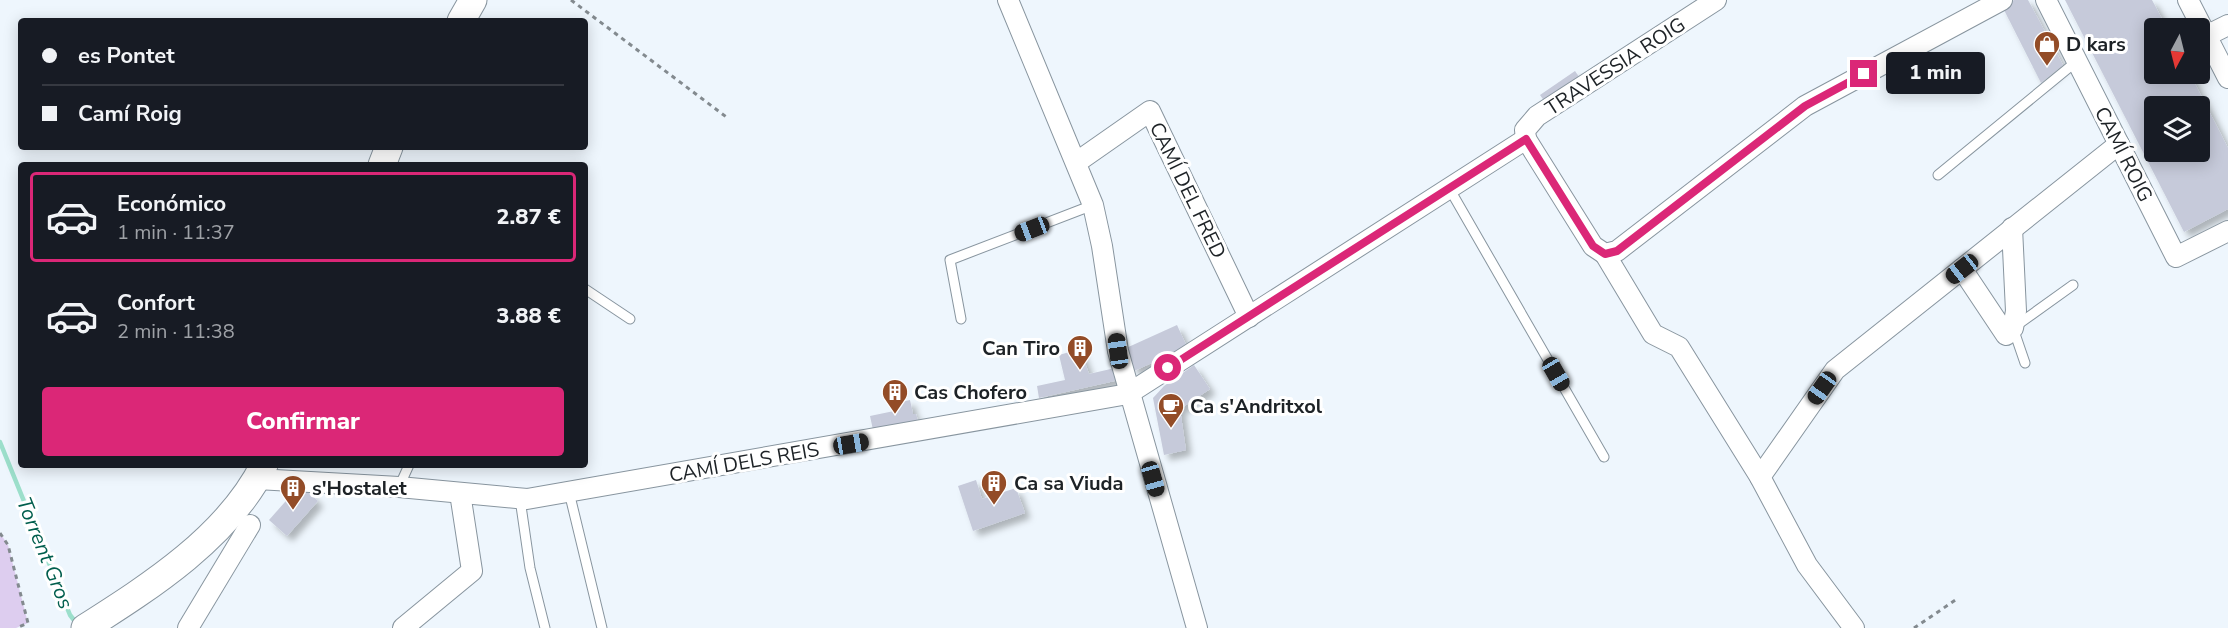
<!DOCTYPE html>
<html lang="es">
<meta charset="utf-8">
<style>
:root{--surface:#171b24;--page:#20242c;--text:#f1f3f6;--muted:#9ea1a6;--line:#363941;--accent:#db2777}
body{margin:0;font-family:"Nunito Sans",sans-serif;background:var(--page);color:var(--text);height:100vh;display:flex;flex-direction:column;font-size:22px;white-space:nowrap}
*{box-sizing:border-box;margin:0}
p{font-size:20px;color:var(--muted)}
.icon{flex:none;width:33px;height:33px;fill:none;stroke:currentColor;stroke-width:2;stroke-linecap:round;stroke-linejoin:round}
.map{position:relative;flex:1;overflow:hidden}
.sheet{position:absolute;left:18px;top:162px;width:570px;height:306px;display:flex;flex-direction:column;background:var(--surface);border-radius:6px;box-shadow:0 3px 15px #0003}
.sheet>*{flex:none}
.banner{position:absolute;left:18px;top:18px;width:570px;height:132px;border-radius:6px;box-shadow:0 3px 15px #0003;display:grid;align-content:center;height:132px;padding:0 24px;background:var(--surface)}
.needle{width:39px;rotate:187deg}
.fabs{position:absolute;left:2144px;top:18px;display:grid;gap:12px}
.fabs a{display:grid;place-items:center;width:66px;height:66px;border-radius:6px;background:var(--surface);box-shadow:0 3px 15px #0003;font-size:30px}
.end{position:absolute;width:27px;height:27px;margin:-14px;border:8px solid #db2777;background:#fff;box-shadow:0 0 0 3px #fff}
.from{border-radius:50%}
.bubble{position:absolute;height:42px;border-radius:6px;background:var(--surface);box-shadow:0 3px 15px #0003;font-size:20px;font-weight:800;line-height:42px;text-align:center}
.car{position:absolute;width:18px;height:36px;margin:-18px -9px;border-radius:8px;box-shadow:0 0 4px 2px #0007;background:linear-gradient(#222 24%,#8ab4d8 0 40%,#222 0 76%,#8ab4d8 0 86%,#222 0)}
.banner b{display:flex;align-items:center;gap:21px;height:57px;font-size:22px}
.banner b+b{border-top:2px solid var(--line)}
.banner i{width:15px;height:15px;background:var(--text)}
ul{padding:10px 0 0;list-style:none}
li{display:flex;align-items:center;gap:18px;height:90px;margin:0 12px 9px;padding:0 12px;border:3px solid transparent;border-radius:6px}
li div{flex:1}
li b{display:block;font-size:22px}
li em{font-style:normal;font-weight:800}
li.on{border-color:var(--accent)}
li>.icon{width:54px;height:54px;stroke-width:1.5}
.primary-button{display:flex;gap:12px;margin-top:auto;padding:12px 24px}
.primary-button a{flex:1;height:69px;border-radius:6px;background:var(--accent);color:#fff;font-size:24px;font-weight:800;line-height:69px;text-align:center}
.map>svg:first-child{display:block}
</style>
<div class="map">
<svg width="2228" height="628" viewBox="0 0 2228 628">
<defs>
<filter id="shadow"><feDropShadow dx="5.5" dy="5.5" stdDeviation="3" flood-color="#0004"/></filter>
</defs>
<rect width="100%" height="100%" fill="#eef6fd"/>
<!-- green -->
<polygon fill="#ddcdef" points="0,533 8,545 28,623 16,628 0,628"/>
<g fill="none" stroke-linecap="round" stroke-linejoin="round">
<!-- stream -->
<polyline stroke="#9cdfcb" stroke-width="4.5" points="0,442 70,615 77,624"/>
</g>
<!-- building -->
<g fill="#c6cada" fill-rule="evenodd" filter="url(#shadow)">
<polygon points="2014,0 2028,0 2063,65 2041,83 2002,6"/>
<path d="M2065 0H2152L2167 28H2154V74H2190L2228 148V209L2184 232ZM2154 106H2199V152H2154Z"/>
<polygon points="1575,71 1582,81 1547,105 1540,95"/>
<polygon points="1177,325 1187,347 1134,371 1124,349"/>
<polygon points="1080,349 1089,374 1115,368 1119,380 1039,398 1037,386 1065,380 1059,355"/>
<polygon points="1194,365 1210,389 1180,409 1186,450 1164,455 1153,398 1164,386"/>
<polygon points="910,400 913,414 916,414 918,421 873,430 870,416 894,411 892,404"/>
<polygon points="976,480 982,499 1016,488 1025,513 973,531 958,486"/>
<polygon points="300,485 318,501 287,536 269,520"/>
</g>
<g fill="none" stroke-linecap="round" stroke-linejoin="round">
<!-- lane casing -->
<g stroke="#88959f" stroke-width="11">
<g id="lane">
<polyline points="1938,175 2077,61"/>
<polyline points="1449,188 1604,457"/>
<polyline points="585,289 630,319"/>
<polyline points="961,319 950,260 1093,205"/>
<polyline points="2025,363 2013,328 2073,285"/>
<polyline points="399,487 409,465"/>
<polyline points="569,492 602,628"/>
<polyline points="520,499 530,568 545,628"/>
</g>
</g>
<!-- street casing -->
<g stroke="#88959f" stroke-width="22">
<g id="street">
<polyline points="1008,0 1093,205 1102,246 1118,351 1197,628"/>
<polyline points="2046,0 2176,257 2228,231"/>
<polyline points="2188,0 2228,78"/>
<polyline points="2206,36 2228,25"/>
<polyline points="1526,139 1525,130 1537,116 1716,0"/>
<polyline points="1077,162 1150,111 1249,317"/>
<polyline points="1605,254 1653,334 1679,347 1760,477 1807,565 1854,628"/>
<polyline points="1962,269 2006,335 2013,328 2016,311 2012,228"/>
<polyline points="1760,477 1835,370 2119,144"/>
<polyline points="257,479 399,487 527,499 1128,394 1526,139 1593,246 1605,254 1617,251 1805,106 2002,0"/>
<polyline points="188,628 250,525"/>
<polyline points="403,628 472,571 460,493"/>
</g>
</g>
<!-- secondary casing -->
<g stroke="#88959f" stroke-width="29">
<g id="secondary">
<polyline points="461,21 473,0"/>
<polyline points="382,165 389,147"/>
<path d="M85 628C151 586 228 537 264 465"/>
</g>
</g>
<!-- path -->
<g stroke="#838a8f" stroke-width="3" stroke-dasharray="4.5 4.5" stroke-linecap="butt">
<polyline points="571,0 729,119"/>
<polyline points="0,533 8,545 28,623 16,628"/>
<polyline points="1914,628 1957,599"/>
</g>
<!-- lane -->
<use href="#lane" stroke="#fff" stroke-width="9"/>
<!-- street -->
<use href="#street" stroke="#fff" stroke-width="20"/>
<!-- secondary -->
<use href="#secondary" stroke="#fff" stroke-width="27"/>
</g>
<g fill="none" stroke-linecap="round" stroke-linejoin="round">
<!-- route -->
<polyline stroke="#db2777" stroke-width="8" points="1168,368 1526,139 1593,246 1605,254 1617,251 1805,106 1864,74"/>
</g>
<!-- icons -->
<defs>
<g id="shop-pin" transform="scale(1.35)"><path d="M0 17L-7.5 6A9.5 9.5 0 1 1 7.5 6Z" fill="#934c27" stroke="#fff"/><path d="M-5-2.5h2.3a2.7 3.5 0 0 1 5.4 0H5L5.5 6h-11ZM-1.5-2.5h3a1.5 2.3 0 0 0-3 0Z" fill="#fff"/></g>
<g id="building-pin" transform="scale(1.35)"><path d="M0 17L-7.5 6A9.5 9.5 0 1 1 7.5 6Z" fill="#934c27" stroke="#fff"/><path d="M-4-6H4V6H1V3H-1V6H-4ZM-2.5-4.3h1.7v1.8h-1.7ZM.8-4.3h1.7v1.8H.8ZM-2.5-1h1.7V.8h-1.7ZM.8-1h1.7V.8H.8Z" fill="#fff"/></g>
<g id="cafe-pin" transform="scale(1.35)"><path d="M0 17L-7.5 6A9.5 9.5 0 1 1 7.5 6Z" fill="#934c27" stroke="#fff"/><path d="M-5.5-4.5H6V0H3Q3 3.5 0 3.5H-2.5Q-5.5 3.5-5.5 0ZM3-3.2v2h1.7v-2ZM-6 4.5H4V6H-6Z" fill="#fff"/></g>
</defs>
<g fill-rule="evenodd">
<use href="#shop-pin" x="2047" y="44"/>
<use href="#building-pin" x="1080" y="348"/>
<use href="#building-pin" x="895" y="392"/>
<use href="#cafe-pin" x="1171" y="406"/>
<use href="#building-pin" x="994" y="483"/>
<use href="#building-pin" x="293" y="488"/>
</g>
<g text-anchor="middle" stroke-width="6" stroke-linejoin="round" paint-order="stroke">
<!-- poi labels -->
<g font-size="20" font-weight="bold" fill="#1d2226" stroke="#fff" text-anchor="start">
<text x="2066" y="51">D kars</text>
<text x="1060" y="355" text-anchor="end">Can Tiro</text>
<text x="914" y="399">Cas Chofero</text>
<text x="1190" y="413">Ca s'Andritxol</text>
<text x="1014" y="490">Ca sa Viuda</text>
<text x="312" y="495">s'Hostalet</text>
</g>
<!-- street labels -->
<g font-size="20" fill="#1d2226" stroke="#fff">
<text transform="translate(1615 66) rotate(-33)" y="7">TRAVESSIA ROIG</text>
<text transform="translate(2124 154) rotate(63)" y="7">CAMÍ ROIG</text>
<text transform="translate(1188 190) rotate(64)" y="7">CAMÍ DEL FRED</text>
<text transform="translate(744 462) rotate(-10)" y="7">CAMÍ DELS REIS</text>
</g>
<!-- water labels -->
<g font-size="21" font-style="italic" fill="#005e4d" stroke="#fff">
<text transform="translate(45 553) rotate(68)" y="7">Torrent Gros</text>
</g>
</g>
</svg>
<div class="fabs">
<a><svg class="needle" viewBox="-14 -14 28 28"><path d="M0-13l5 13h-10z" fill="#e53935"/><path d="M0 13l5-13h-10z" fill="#9ea1a6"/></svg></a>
<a><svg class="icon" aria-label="layers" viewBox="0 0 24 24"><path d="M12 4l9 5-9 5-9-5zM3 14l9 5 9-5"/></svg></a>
</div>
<i class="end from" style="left:1168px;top:368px"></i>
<i class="end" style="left:1864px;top:74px"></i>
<div class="bubble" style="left:1886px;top:52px;width:99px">1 min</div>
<i class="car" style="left:1032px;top:229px;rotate:249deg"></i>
<i class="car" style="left:1962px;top:269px;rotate:232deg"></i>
<i class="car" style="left:1118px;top:351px;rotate:352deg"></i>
<i class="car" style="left:1556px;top:374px;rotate:150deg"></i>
<i class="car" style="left:1822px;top:388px;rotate:215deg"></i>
<i class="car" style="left:851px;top:444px;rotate:80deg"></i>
<i class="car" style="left:1153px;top:479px;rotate:164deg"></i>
<div class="banner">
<b><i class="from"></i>es Pontet</b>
<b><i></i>Camí Roig</b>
</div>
<section class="sheet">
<ul>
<li class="on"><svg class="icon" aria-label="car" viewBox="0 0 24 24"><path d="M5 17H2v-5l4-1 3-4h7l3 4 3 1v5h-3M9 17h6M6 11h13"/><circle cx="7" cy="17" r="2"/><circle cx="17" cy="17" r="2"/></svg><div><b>Económico</b><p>1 min · 11:37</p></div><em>2.87 €</em></li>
<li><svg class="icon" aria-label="car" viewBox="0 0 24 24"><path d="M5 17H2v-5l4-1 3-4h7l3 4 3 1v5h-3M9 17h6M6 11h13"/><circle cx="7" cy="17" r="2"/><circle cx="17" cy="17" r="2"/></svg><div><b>Confort</b><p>2 min · 11:38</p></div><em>3.88 €</em></li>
</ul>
<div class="primary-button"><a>Confirmar</a></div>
</section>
</div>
